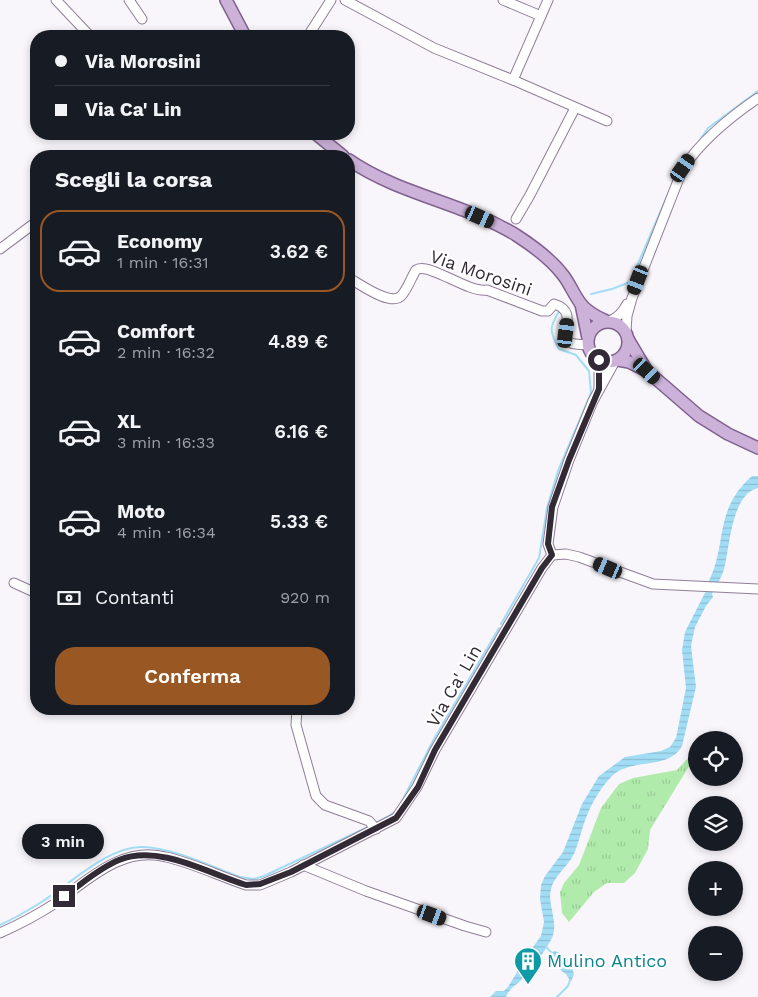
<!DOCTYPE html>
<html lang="it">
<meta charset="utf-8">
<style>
:root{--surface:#171b24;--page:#242831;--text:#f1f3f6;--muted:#9ea1a6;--line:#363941;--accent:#985723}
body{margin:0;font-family:"Work Sans",sans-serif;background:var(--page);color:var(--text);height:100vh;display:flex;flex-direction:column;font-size:19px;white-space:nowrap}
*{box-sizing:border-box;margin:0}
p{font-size:16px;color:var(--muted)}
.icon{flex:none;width:28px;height:28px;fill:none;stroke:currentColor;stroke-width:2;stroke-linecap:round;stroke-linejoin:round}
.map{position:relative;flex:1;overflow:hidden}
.sheet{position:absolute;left:30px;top:150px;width:325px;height:565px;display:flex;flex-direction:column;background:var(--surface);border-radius:20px;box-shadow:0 2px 8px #0003}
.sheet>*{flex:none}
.top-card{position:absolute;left:30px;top:30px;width:325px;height:110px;border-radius:20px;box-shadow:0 2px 8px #0003;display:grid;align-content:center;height:110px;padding:0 25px;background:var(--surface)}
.buttons{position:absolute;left:688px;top:731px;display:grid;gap:10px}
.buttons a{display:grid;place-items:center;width:55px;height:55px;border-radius:50%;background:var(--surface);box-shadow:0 2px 8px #0003;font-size:25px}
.end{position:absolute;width:22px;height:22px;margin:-11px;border:6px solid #322a35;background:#fff;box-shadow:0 0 0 2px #fff}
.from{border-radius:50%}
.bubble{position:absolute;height:35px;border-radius:18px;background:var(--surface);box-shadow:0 2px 8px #0003;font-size:16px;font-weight:600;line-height:35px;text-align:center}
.car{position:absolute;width:15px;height:30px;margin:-15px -8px;border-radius:6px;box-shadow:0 0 4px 1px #0007;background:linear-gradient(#222 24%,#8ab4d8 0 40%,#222 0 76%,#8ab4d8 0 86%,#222 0)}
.top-card b{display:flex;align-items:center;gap:18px;height:48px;font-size:19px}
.top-card b+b{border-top:1px solid var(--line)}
.top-card i{width:12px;height:12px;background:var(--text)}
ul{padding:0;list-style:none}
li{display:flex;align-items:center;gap:15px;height:82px;margin:0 10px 8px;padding:0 15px;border:2px solid transparent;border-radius:20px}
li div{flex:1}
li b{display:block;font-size:19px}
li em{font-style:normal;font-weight:600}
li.active{border-color:var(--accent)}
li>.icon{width:45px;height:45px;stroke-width:1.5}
h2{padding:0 25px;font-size:22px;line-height:60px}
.pay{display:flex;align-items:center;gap:12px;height:55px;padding:0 25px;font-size:19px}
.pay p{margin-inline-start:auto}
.cta{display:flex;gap:10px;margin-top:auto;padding:10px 25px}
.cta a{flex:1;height:58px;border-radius:20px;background:var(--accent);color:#fff;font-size:20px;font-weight:600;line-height:58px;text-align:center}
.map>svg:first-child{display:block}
</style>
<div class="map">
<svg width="758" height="997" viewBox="0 0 758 997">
<defs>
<pattern id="grass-tufts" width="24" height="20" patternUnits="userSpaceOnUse" patternTransform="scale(1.25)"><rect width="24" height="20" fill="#b1ebac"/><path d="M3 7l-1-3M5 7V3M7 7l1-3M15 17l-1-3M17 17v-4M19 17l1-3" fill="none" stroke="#99ca95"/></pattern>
<pattern id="water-rules" width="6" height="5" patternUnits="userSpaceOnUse" patternTransform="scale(1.25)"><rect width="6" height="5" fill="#a2ddf6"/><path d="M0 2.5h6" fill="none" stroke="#8cbed4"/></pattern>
</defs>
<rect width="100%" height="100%" fill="#f9f6fb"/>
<!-- grass -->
<polygon fill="url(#grass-tufts)" points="696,742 696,755 650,830 648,849 635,873 624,883 607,883 594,892 569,922 562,913 560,892 564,883 579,865 601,808 619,784 633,778 677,770 689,757"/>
<!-- water -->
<g fill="url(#water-rules)">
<path d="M752 476H758V488C732 494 730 544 725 565 723 575 717 585 712 594L713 597 706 606 695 627 691 646 696 687 682 746C668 771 632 757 612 776 601 787 591 804 586 818 581 830 579 843 574 854 568 866 554 876 551 889 547 905 559 921 552 938 545 952 533 966 523 978 517 985 509 988 506 997H490L496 991H504L508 987 528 954 541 936 544 922 540 899 541 885 545 876 563 852 582 804 599 776 625 757 661 751 670 747 676 738 686 688 682 650 685 632 709 585 708 583C728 544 713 510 752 476Z"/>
<path d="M554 951C566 953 571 963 574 974L571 982C568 978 567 974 563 972 556 966 549 963 551 953Z"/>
</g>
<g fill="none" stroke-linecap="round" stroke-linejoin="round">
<!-- stream -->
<g stroke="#a2ddf6" stroke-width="2">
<polyline points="698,143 708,128 758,91"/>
<polyline points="591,294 612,289 630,282 671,187"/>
<path d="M501 624 539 558 547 508 558 471 591 393 589 371 576 355 559 349C549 331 549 327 560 310"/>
<polyline points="401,803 434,739 499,628"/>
<polyline points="374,824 389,816 396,811"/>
<path d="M0 925C13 919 27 911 40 903 68 886 108 846 142 847 175 848 209 866 240 877L254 879 264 876 370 826"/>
<polyline points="546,947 553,954"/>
<polyline points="557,997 568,986 570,980"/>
</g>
<!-- minor casing -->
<g stroke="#907e98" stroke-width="11">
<g id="minor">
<polyline points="56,0 90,36"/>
<polyline points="129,0 142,19"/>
<polyline points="345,0 434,48 513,80 607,121"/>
<polyline points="503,0 541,16"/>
<polyline points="308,36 331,0"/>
<polyline points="513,80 548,0"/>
<polyline points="516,219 530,195 575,108"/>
<polyline points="0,249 36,222"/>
<path d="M349 278C360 284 392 308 402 295 408 288 411 278 416 270 428 261 467 293 487 290L542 311H548L554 304C581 312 556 337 571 343 575 345 583 344 588 345"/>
<path d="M609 321C618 318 623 312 627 304"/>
<path d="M626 332 627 316 632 298 683 168C702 140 730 117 758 98"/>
<polyline points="595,358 599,371 599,389"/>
<polyline points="552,555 566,554 579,557 653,584 758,589"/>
<polyline points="552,555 548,544 553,507 569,460 593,401 615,361"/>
<polyline points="14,583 36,593"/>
<polyline points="297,709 296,725 316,796 325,805 369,821 376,829"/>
<polyline points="303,865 366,891 465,926 486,932"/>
<path d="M0 933C18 925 37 915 54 904 87 881 122 845 166 857 193 863 219 876 246 885H260L291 872 396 818 417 787 435 750 542 568 552 555"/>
</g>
</g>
<!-- major casing -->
<g stroke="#80618f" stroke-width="14">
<g id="major">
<polyline points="226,0 245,36"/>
<polyline points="316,134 343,156"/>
<path d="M349 160C400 195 464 203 516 235 533 246 551 259 563 275 570 284 574 295 581 304 587 312 597 317 606 321"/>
<polyline points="581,304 588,338"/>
<circle cx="608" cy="342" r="20"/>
<polyline points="628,339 647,371"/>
<polyline points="618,360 629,362 647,371 699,416 728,434 758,448"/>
</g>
</g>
<!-- minor -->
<use href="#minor" stroke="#fff" stroke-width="9"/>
<!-- major -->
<use href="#major" stroke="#ccb2d9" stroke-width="11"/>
</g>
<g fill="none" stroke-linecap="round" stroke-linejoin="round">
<!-- route -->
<path stroke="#322a35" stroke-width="6" d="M64 896C82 884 99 868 119 860 159 844 207 873 246 885L260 884 291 872 396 818 418 787 435 750 542 568 552 555 548 544 552 507 569 460 599 389V371L595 358 599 360"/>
</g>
<!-- icons -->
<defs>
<g id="building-pin" transform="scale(1.4375)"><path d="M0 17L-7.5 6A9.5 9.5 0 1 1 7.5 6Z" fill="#0f9aa8" stroke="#fff"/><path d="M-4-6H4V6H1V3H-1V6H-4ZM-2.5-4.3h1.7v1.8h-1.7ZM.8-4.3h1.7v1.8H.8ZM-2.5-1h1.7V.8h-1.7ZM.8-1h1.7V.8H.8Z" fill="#fff"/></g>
</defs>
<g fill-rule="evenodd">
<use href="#building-pin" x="528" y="961"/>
</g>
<g text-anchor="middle" stroke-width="4.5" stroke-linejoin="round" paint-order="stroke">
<!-- street labels -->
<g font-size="18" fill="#322a35" stroke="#fff">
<text transform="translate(481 273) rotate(19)" y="6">Via Morosini</text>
<text transform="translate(454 686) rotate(-60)" y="6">Via Ca' Lin</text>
</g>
<!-- culture labels -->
<g font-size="18" fill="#0d838f" stroke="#fff" text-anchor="start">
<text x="547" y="967">Mulino Antico</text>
</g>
</g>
</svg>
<div class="buttons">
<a><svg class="icon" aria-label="locate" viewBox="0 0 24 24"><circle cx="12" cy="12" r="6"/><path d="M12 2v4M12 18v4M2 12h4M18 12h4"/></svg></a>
<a><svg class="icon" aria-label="layers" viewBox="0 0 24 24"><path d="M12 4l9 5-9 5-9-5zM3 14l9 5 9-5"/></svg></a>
<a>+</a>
<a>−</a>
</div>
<i class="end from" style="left:599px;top:360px"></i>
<i class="end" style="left:64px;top:896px"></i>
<div class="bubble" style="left:22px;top:824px;width:82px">3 min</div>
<i class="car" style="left:683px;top:168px;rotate:35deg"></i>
<i class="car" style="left:480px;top:217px;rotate:114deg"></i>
<i class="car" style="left:638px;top:280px;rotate:201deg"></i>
<i class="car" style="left:566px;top:333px;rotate:7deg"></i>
<i class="car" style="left:647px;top:371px;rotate:133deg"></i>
<i class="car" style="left:608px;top:568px;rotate:293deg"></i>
<i class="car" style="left:432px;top:915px;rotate:110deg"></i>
<div class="top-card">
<b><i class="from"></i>Via Morosini</b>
<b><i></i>Via Ca' Lin</b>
</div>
<section class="sheet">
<h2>Scegli la corsa</h2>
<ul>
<li class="active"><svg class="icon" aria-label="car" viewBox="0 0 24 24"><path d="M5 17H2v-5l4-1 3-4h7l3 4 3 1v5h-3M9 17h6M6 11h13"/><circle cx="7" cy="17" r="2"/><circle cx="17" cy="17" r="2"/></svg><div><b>Economy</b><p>1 min · 16:31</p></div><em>3.62 €</em></li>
<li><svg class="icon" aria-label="car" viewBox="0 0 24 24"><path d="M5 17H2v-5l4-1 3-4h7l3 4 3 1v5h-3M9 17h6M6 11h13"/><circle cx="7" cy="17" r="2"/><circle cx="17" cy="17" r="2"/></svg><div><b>Comfort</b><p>2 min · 16:32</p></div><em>4.89 €</em></li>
<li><svg class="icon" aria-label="car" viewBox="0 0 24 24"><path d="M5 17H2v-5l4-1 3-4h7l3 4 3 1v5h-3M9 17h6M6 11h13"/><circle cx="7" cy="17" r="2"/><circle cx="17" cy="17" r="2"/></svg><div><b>XL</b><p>3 min · 16:33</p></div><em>6.16 €</em></li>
<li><svg class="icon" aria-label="car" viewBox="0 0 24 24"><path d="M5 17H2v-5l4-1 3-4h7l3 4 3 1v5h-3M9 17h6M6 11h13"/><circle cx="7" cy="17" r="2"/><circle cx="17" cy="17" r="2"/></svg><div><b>Moto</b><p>4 min · 16:34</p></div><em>5.33 €</em></li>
</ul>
<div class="pay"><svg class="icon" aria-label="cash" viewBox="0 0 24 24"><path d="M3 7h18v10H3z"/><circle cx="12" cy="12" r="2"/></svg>Contanti<p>920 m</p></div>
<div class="cta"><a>Conferma</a></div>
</section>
</div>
